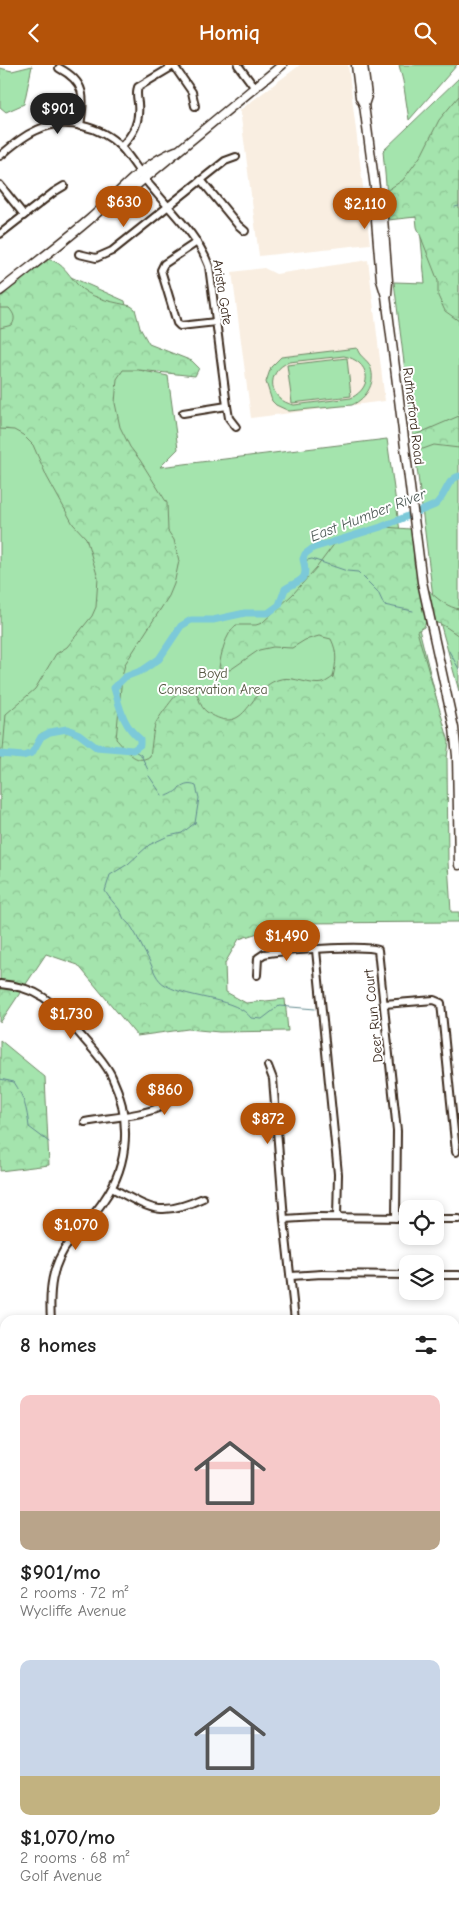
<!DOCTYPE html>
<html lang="en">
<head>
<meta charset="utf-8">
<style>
	body { margin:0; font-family:"Comic Neue",sans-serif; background:#f2f2f2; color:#222; height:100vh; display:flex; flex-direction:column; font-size:19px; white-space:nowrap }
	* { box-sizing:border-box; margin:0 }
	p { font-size:16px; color:#767676 }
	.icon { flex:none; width:28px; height:28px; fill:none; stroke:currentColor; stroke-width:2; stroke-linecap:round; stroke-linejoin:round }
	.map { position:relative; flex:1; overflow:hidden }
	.sheet { position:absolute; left:0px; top:1250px; width:460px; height:600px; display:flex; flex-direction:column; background:#fff; border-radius:15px 15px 0 0; box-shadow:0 2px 8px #0003 }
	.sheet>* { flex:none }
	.fabs { position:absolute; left:399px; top:1135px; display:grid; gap:10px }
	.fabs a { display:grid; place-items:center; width:45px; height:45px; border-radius:10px; background:#fff; box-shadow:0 2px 8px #0003; font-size:25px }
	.price { position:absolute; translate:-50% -42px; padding:0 11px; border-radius:18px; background:#b45309; color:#fff; font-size:16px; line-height:32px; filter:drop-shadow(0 1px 2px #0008) }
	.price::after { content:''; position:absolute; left:50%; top:30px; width:15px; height:11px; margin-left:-8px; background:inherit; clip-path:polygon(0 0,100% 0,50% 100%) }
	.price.selected { background:#222; color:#fff }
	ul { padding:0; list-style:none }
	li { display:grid; align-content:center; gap:10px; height:265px; padding:0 20px }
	li span { display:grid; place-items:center; height:155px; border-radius:10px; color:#555 }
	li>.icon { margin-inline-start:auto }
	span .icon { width:90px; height:90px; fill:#fffc; stroke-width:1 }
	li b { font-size:21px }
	h2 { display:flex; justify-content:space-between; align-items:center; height:60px; padding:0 20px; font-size:21px }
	header { display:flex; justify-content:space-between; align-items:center; height:65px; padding:0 20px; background:#b45309; color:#fff; font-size:22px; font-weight:700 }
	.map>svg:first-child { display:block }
</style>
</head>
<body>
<header><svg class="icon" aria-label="back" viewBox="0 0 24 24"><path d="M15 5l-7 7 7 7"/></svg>Homiq<svg class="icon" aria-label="search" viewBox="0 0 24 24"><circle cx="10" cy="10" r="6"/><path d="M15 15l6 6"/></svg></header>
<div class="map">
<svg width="459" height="1850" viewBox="0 0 459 1850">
	<defs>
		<pattern id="forest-crowns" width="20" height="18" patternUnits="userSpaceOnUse" patternTransform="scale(1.25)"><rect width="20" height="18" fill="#a4e4ad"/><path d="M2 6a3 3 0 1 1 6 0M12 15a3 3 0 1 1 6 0" fill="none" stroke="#8ec494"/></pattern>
	</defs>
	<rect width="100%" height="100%" fill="#fff"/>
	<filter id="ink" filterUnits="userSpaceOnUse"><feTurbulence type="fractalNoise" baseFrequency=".02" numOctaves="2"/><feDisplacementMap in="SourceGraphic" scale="10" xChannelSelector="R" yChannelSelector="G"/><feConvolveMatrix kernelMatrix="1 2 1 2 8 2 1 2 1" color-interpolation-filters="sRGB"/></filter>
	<g filter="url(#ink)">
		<g fill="#f9eee1">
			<path d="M300,0h48l22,179 -111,12 -19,-146z"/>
			<path d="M368,195l17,141 -134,17 -19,-146 32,-4 12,6z"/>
		</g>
		<g fill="#a4e4ad" stroke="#708766" fill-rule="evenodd">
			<path d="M399,0h58l-48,55 -6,-39z"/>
			<path d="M32,1l-8,38 -18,8 -6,-5v-39l12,3z"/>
			<path d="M459,13v613l-26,-94 -39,-315 31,1 -6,-66 -30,1 -6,-67z"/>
			<path d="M46,201l79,35 14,69 29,6 10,73 -18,18 227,-28 20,142 40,160 -447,153v-593z"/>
			<path d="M357,283c2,8 8,10 12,16 9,17 -2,34 -17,41l-63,6 -13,-6 -4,-4 -6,-19 5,-15 10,-10zM344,291c25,5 31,30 7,42l-57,7c-26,-5 -29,-33 -5,-43z"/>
			<path d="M347,293l4,38 -59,7 -5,-38z"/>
			<rect x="455" y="1474" width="4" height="79"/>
		</g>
		<g fill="url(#forest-crowns)" stroke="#708766">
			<path d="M459,31v225l-14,-10 -7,-15v-15l-21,-54 -1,-10 -28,3 -4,-2 -2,-20 1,-5 20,-13 19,-26 17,-34z"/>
			<path d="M47,194c18,3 22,19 35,30 14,11 33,13 49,17l4,3 5,19 9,16 43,17 7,7 -4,8 -56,-6h-16l-6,9 -2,24 5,24 10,20 10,13 27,43 1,28 6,9 5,21 -5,23 -5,12 -44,68 -3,13 -6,62c9,9 20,28 34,17 2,-10 2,-21 5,-31 1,-5 24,-35 28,-37 3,-1 6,-1 8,-1 9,6 7,19 16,25 42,28 40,-26 74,-33 13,-3 29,7 42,4 3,-1 7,-4 10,-6 3,-14 5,-24 -2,-38l-12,-3 -14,4 -13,8 -19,-1 -14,3 -29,20 -11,-2c2,-14 6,-33 17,-43h20l6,-2 31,-29 24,-27 21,-28 46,-12 26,2 7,7c-1,8 -4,19 -3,27 3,19 26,43 45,46v27c-12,-8 -18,-15 -33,-14l-2,5 -7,4 32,111 -2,16 1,104 3,50h8v10l-159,1 -23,4 -38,12 -14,24 1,29 20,11 39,-4 3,32 -69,1 -31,-3 -51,7 -59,-71 -32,-11 -46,69v-263l3,-10 3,-36 29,-25 21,-35 11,-7 25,-31 4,-9 2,-29 -12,-40 -13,-14 -26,-47 -14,-32 -10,-10 -9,-5 -14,-1v-101l12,-3c4,-7 2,-11 -3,-17h-9v-12z"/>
			<path d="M459,351v32l-25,-3 -11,4 -4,-1 -4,-13z"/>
			<path d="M0,975l45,37 4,88 -49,6z"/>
		</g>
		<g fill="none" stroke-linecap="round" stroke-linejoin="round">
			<g stroke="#61898e" stroke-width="1">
				<path d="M455,142l4,-1"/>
				<path d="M303,496l9,-2 35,12 11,1 20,20 6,13 29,6"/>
				<path d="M449,586l10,18"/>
				<path d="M133,685l8,5 7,15"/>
				<path d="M149,711l13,19"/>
				<path d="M166,731c12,-2 16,-16 30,-10l3,12 -4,25 -13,10 -13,3"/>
				<path d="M166,772l-17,8 -21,19 -18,11 -5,16c4,7 9,12 14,18 2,3 3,7 5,10 2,3 6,5 8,9 6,9 10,20 16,30 6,11 7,22 19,28 23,13 70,12 84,32l11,1 17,-13 36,3"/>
				<path d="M0,1014l14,3c10,15 13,27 15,45l20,15"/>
			</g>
			<path stroke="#7bc9d9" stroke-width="7" d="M0,689l23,2 9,-3 9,-16 9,-5 17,-3 12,5 17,13 37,3 7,-5v-6c-17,-13 -20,-31 -26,-51l11,-11 18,-7 16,-11 22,-33 10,-6h22l32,-7h23l11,-8 6,-16c16,-10 24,-8 18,-30l2,-5 8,-6 68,-21 54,-22c12,-10 11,-25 24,-29"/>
			<g stroke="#3b2a1e" stroke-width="10">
				<g id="minor">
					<path d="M238,0l17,23"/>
					<path d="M174,1l18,26 3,14"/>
					<path d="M59,3c28,15 25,29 21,58"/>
					<path d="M121,82c13,-14 19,-25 17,-44 -1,-6 -2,-11 0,-16l37,-22"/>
					<path d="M0,91c12,-10 23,-20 37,-26 27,-13 64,-4 84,17 12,13 20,29 32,42 20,24 45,47 56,77l18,140 2,12 7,9"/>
					<path d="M201,115l37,45 7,6"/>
					<path d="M0,120l24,30"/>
					<path d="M0,169l54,-42 10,-6"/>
					<path d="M197,177l-33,22 -3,6 16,53 3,3 36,-4"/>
					<path d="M79,189l17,4 16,-7 113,-90 11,-4"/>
					<path d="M183,348l44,-7"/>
					<path d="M316,885l22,224 -1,43"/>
					<path d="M257,910l1,-17 6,-4c16,-3 103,-10 114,-4l19,181 -1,87"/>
					<path d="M0,919c45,4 55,22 83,54 10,12 23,25 29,39 19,40 18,86 -8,123 -9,15 -23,27 -34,41 -19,24 -21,50 -19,79"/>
					<path d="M384,939l50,-4 7,3 15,149"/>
					<path d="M268,1001l5,13 11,140 11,101"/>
					<path d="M85,1057c21,-4 55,-6 73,-14 12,-6 21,-16 30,-26"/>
					<path d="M112,1123c39,21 48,30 91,10"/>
					<path d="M284,1154l32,-2 92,1"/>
					<path d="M435,1154h24"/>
					<path d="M435,1210h24"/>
					<path d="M291,1211l31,-2 86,1"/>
					<path d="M455,1267h4"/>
					<path d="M0,1299l5,-1"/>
					<path d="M455,1326h4"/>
					<path d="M455,1384h4"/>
					<path d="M455,1443h4"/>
					<path d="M0,1537l5,3"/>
					<path d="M455,1560h4"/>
					<path d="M455,1619h4"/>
					<path d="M0,1674h5"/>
					<path d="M455,1677h4"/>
					<path d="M455,1735h4"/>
					<path d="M0,1736h5"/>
					<path d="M455,1795h4"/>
					<path d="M344,1845l1,5"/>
					<path d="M40,1847l17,-2"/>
				</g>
			</g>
			<g stroke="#3b2a1e" stroke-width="11">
				<g id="major">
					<path d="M356,0l4,32 4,8 14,105 -2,10 5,60 5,16 36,286 32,146 3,28 2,109"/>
					<path d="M363,0l4,31 -3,9"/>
					<path d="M104,142l17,-9 161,-133"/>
					<path d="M378,145l5,8 5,63 -1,13"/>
					<path d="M0,226c30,-24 61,-47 90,-72 27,-23 51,-55 86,-68"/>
				</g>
			</g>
			<use href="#minor" stroke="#fff" stroke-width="6"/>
			<use href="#major" stroke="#fff" stroke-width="8"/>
		</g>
	</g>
	<g text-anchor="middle" stroke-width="4" stroke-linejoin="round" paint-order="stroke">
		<g font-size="14" fill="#3b2a1e" stroke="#fff">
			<text transform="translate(223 227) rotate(81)" y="5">Arista Gate</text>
			<text transform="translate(414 351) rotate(83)" y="5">Rutherford Road</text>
			<text transform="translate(373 951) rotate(-96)" y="5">Deer Run Court</text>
		</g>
		<g font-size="14" fill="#555842" stroke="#fff">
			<text x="213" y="613">Boyd<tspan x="213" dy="16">Conservation Area</tspan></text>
		</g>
		<g font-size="15" font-style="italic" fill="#4e5a56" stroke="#fff">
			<text transform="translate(368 450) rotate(-21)" y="5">East Humber River</text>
		</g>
	</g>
</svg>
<div class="fabs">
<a><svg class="icon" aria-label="locate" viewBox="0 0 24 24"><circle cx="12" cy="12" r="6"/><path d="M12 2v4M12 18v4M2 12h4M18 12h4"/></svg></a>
<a><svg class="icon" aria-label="layers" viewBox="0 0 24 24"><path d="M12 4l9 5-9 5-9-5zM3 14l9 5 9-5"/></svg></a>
</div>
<b class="price selected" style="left:58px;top:70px">$901</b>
<b class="price" style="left:124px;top:163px">$630</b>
<b class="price" style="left:365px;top:165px">$2,110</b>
<b class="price" style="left:287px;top:897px">$1,490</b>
<b class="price" style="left:71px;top:975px">$1,730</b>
<b class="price" style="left:165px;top:1051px">$860</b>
<b class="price" style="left:268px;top:1080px">$872</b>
<b class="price" style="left:76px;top:1186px">$1,070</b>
<section class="sheet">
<h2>8 homes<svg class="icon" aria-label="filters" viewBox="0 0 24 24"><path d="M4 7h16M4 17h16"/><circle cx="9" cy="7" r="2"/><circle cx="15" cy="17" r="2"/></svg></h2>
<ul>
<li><span style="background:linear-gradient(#f6c9c9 75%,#b9a48a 0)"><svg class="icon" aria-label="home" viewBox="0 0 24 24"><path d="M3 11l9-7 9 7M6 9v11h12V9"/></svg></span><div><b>$901/mo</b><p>2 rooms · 72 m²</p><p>Wycliffe Avenue</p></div></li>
<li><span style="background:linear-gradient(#c9d6e8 75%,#c2b280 0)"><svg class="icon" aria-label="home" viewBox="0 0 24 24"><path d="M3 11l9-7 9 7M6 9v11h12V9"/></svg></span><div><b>$1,070/mo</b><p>2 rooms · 68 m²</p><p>Golf Avenue</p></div></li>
</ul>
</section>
</div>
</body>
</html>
